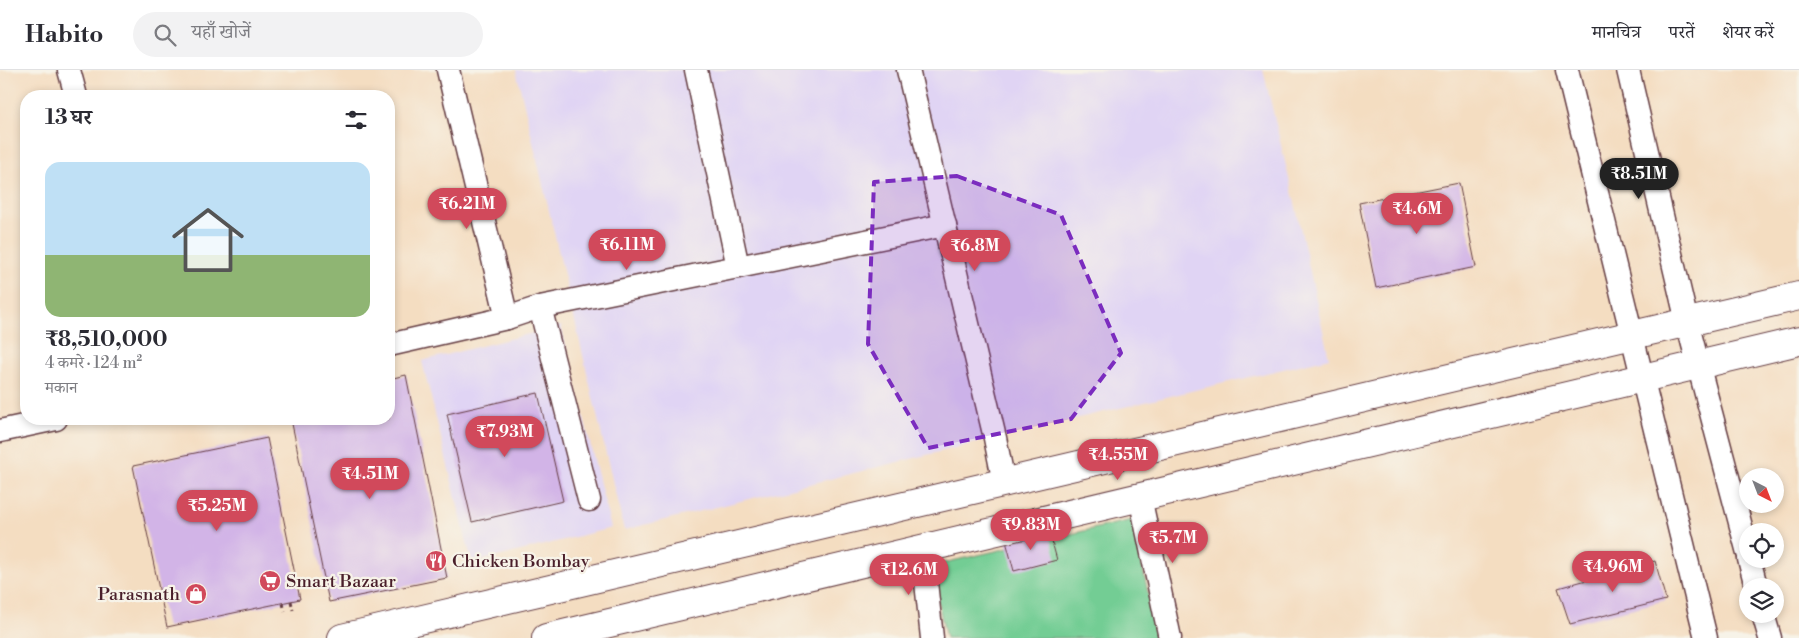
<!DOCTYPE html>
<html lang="hi">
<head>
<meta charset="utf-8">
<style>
	body { margin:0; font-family:"Libre Bodoni","Noto Serif Devanagari",serif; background:#f2f2f3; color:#2b2b33; height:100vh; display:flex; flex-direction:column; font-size:19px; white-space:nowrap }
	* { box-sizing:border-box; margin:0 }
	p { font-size:16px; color:#7c7c81 }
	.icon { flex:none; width:28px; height:28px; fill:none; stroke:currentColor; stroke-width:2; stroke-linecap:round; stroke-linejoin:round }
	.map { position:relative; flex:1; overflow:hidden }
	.details { position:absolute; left:20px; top:20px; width:375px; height:335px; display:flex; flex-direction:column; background:#fff; border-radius:20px; box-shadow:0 2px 8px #0003 }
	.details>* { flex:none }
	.needle { width:32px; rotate:138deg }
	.tools { position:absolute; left:1739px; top:398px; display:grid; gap:10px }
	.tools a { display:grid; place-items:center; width:45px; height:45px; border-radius:50%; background:#fff; box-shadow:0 2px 8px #0003; font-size:25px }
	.price { position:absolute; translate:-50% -42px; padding:0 11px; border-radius:18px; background:#d1495b; color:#fff; font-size:16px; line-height:32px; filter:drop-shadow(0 1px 2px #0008) }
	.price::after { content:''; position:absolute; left:50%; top:30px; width:15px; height:11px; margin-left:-8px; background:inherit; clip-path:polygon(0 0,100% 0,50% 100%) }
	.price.on { background:#222; color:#fff }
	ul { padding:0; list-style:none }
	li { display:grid; align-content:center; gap:10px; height:265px; padding:0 25px }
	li+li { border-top:1px solid #e1e1e2 }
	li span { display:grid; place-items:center; height:155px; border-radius:15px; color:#555 }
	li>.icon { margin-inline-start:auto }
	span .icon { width:90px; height:90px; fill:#fffc; stroke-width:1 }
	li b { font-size:21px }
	h2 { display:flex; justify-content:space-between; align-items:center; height:60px; padding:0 25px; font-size:21px }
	header { display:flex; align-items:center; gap:30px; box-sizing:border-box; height:70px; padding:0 25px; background:#fff; border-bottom:1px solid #e1e1e2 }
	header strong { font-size:24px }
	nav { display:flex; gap:28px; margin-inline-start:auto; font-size:18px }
	.search { width:350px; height:45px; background:#f2f2f3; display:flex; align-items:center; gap:12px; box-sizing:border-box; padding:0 18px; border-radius:28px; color:#7c7c81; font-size:19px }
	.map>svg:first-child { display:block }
</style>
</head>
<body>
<header>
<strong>Habito</strong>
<div class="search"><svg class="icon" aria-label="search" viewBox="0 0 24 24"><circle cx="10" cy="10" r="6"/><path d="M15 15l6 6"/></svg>यहाँ खोजें</div>
<nav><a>मानचित्र</a><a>परतें</a><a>शेयर करें</a></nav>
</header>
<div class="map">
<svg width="1799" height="568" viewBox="0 0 1799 568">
	<rect width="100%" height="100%" fill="#f7f3e8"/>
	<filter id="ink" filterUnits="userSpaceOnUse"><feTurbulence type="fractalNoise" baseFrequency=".02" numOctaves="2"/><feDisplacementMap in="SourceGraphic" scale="10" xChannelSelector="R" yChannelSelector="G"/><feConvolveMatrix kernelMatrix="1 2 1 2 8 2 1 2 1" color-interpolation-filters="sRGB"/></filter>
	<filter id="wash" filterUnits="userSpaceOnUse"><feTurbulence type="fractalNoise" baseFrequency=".0096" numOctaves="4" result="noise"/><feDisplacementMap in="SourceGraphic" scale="20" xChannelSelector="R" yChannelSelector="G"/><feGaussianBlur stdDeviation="1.12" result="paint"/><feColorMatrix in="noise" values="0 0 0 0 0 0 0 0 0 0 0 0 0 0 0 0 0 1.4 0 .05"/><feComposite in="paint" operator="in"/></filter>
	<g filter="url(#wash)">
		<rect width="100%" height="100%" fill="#f4ddc1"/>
		<g fill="#e0d4f4">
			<path d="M516,0h747l33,138 33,150 -334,80 -371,92z"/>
			<path d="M561,256l50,202 -139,35 -50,-202z"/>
		</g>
		<path fill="#73cd94" stroke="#5e7660" d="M1132,450l26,118h-212l-16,-72z"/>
		<g id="blocks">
			<g fill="#d2b4e7">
				<path d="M1459,113l17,84 -100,21 -17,-85z"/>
				<path d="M406,305l41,203 -118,24 -38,-183h98v-40z"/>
				<path d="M538,323l25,108 -91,21 -25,-108z"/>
				<path d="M267,368l33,161 -133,28 -34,-161z"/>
				<path d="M1049,461l8,29 -43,11 -8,-30z"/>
				<path d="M1655,491l11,39 -96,24 -12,-36z"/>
			</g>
		</g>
	</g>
	<g filter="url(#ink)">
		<use href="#blocks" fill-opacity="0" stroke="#643c42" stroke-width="1"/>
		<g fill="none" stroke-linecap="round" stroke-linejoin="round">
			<g stroke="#643c42" stroke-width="25">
				<g id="minor">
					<path d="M69,0l7,26"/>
					<path d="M448,0l59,248 33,-11"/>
					<path d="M696,0l42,197"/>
					<path d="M908,0l87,368 9,45"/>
					<path d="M1567,0l139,568"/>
					<path d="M1628,0l59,252 61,231"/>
					<path d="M389,275l118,-27"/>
					<path d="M0,361l56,-12"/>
					<path d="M1140,427l30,141"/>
					<path d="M589,430l-49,-193 405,-82"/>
					<path d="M921,479l4,24 7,65"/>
					<path d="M1749,489l7,27"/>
					<path d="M1763,544l7,24"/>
				</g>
			</g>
			<g stroke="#643c42" stroke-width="30">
				<g id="tertiary">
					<path d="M342,568l1457,-342"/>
					<path d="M546,568l1253,-297"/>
				</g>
			</g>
			<g stroke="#643c42" stroke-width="3" stroke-dasharray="4 4" stroke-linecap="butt">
				<path d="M291,531l2,9"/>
				<path d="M283,533l2,9"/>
			</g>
			<use href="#minor" stroke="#fff" stroke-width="22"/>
			<use href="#tertiary" stroke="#fff" stroke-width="28"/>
		</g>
	</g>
	<path fill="#7b2cbf" fill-opacity="0.2" stroke="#7b2cbf" stroke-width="4" stroke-dasharray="10 6" stroke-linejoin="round" d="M957,106l104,39 60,138 -50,66 -143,29 -60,-104 6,-162z"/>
	<defs>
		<g id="restaurant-disc" transform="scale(1.125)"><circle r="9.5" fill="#d1495b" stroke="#f7f3e8"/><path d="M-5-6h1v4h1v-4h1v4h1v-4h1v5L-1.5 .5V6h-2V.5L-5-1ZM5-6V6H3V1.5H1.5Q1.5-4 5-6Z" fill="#fff"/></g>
		<g id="supermarket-disc" transform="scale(1.125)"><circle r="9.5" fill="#d1495b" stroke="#f7f3e8"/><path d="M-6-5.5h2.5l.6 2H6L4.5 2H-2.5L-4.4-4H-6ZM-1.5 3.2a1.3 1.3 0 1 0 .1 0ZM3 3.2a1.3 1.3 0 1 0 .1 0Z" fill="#fff"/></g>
		<g id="shop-disc" transform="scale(1.125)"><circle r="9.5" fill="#d1495b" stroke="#f7f3e8"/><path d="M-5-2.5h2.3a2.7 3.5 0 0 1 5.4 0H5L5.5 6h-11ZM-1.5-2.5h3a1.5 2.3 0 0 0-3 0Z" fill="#fff"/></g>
	</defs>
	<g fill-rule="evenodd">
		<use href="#restaurant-disc" x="436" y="491"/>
		<use href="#supermarket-disc" x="270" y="511"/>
		<use href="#shop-disc" x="196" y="524"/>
	</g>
	<g text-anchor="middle" stroke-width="4.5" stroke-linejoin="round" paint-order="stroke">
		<g font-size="18" fill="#4a1f2b" stroke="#f7f3e8" text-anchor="start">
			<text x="452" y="497">Chicken Bombay</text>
			<text x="286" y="517">Smart Bazaar</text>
			<text x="180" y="530" text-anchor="end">Parasnath</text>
		</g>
	</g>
</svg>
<div class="tools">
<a><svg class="needle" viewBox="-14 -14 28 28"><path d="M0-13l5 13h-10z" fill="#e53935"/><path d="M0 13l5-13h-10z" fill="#7c7c81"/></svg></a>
<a><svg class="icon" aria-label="locate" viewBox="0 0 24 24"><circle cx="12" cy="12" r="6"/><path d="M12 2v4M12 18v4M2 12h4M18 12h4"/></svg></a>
<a><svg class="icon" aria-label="layers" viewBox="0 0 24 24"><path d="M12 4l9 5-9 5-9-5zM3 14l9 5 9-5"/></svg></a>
</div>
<b class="price on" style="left:1639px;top:130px">₹8.51M</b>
<b class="price" style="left:467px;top:160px">₹6.21M</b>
<b class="price" style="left:1417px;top:165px">₹4.6M</b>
<b class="price" style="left:627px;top:201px">₹6.11M</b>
<b class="price" style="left:975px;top:202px">₹6.8M</b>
<b class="price" style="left:505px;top:388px">₹7.93M</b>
<b class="price" style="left:1118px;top:411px">₹4.55M</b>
<b class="price" style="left:370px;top:430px">₹4.51M</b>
<b class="price" style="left:217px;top:462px">₹5.25M</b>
<b class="price" style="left:1031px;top:481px">₹9.83M</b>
<b class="price" style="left:1173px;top:494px">₹5.7M</b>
<b class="price" style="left:1613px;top:523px">₹4.96M</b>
<b class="price" style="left:909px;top:526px">₹12.6M</b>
<section class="details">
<h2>13 घर<svg class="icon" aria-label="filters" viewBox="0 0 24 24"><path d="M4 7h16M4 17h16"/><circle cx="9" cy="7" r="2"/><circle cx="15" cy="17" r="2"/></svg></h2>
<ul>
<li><span style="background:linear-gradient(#bfe0f5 60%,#8fb573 0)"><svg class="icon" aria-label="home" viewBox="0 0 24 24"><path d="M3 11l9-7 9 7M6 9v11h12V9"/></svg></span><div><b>₹8,510,000</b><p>4 कमरे · 124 m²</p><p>मकान</p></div></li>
</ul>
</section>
</div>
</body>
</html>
